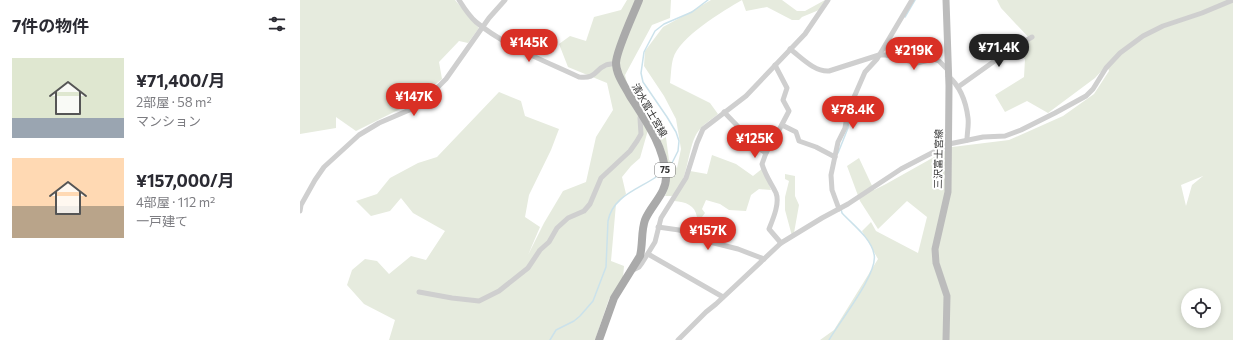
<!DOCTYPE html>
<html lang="ja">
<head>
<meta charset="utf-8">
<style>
	body { margin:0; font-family:Commissioner,"Noto Sans JP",sans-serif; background:#f2f2f3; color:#2b2b33; height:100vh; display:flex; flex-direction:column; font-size:15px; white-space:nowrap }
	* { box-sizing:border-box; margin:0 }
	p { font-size:13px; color:#7c7c81 }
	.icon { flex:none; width:22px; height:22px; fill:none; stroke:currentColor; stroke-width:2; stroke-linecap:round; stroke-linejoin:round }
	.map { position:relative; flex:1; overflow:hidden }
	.details { display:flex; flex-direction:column; background:#fff; width:300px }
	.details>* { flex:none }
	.buttons { position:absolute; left:881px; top:288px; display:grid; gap:8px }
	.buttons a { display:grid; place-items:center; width:40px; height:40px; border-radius:50%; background:#fff; box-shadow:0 2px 6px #0003; font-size:20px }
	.price { position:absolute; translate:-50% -34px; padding:0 9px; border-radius:14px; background:#d93025; color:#fff; font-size:13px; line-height:26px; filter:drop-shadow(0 1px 2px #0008) }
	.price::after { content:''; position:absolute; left:50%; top:24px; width:12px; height:9px; margin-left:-6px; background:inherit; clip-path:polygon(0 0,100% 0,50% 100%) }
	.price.current { background:#222; color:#fff }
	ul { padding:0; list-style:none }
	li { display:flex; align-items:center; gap:12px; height:100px; padding:0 12px }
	li span { display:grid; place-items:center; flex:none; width:112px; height:80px; border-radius:0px; color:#555 }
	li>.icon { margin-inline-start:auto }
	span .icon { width:48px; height:48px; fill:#fffc; stroke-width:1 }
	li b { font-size:17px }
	h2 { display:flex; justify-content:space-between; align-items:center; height:48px; padding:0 12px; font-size:17px }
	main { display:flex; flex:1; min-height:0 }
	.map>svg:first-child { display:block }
</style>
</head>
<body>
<main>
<section class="details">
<h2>7件の物件<svg class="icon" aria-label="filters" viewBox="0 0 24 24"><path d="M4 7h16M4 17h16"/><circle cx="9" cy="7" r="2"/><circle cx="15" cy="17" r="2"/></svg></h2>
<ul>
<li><span style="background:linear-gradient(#dfe7d0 75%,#9aa5b1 0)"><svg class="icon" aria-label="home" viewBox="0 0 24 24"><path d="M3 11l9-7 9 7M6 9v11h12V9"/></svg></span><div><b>¥71,400/月</b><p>2部屋 · 58 m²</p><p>マンション</p></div></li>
<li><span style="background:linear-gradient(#ffd9b3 60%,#b9a48a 0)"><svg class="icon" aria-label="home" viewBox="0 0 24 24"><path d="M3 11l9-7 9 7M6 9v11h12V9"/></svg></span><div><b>¥157,000/月</b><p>4部屋 · 112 m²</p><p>一戸建て</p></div></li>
</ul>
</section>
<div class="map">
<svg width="933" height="340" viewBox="0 0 933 340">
	<rect width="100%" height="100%" fill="#fff"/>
	<g fill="#e6ebde" fill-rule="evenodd">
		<path d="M0,0h155l24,28 -11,15 -9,-2 -20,21 3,17 -30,24 -56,28 -20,-14v11l-36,6z"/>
		<path d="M327,0h44l-1,18 -18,7 -27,50 8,33 15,22 -8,28 -9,8 -9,11 4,17 -10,10 -5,57 13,5 -1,12 -14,21 -14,41h-206l6,-20 -31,-16 -17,-19 5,-15 13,-11 12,2 12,13 22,-18 15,4 19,-29 -32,-18 -12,-15 -11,13 -19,5 -15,-15 21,-7 13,-16 28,-15 19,-6 62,-65 22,9 4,15 34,13 -8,21 -22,45 -4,22 15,10 -12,28 16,-32 19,-32 23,-9 10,-45 17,-27 -6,-27 -39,-16 -9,-23 11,-8 16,5 8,-24 27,-7z"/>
		<path d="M411,0h71l15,11h8l20,-11 -6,10 -17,7 -3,3h-7l-25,-13 -21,4 -4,-11c-19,11 -63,37 -69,59 -2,7 -2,17 -3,24l40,20 8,11c-7,6 -16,11 -21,19 -10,16 -9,52 -25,63h-7c9,-18 1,-46 -8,-63 -4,-9 -9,-16 -12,-26l3,2 13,14 4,7 4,30 8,8 4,-19 -5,-30 -12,-23 -20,-30 1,-15 18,-24 22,-12z"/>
		<path d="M697,0h236v340h-413l14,-10 44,-71 -16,-28 9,-9 5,9 42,22 9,-36 -20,-16 -29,28 -18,-28 -13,-35 12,-8 15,32 12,-6 66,-37 57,-7 54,-24 31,-22 15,-23 -2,-6 -12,13 -47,35 -21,-12 -22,11 -10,-17 29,-18 1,-18 -12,-9 18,-10 -30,-32zM903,176l-11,9 -6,21 -5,-21zM888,295h26v26h-26z"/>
		<path d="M412,155l24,9 17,12 10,-8 8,22 -12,-1 -8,6 -5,16 -17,-1 -9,-6 -14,-4 -4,9 3,4 -3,4h-5c-2,-12 -11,-15 -23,-16l16,-30 17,3z"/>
		<path d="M485,174l10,2v20l4,9 -5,28 -2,3 -7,-26v-13l4,-16 -4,-2z"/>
	</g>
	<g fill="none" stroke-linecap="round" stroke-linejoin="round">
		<g stroke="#cbe2eb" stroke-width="1.5">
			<path d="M605,17l10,-17"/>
			<path d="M538,153l10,-25 1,-11"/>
			<path d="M371,165l7,-14 1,-10 -3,-9 -9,-15 -24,-35 -2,-9 3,-21 11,-21 9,-7 28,-12 16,-12"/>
			<path d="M250,340l6,-10 18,-9 6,-5 13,-15 13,-34 2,-46c5,-26 32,-32 51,-46"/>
			<path d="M529,340c10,-18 50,-67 45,-86 -3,-16 -21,-29 -32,-41l-1,-4"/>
		</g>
		<g stroke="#cfcfcf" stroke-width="5">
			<path d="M159,0c5,8 10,16 17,22 29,24 69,39 103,55 18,2 15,-7 27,-12 2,-1 7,-1 10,-2"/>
			<path d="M702,38l8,12"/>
			<path d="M490,49c11,8 24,23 39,22l50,-16h7l31,8 16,-4 6,2 9,9"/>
			<path d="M475,65l12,23 -4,12 6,11 -11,21 -12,21 -4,11c3,11 9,19 14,29 4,10 -3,26 -7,36l12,14"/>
			<path d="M648,76c12,10 18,26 20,42 1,7 -1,15 -1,22"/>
			<path d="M658,87l52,-37 22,-13"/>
			<path d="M424,112l25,26 2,5 15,10"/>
			<path d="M482,125l14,7 3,9 17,6 19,10"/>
			<path d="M539,209l-7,-19 -1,-15 7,-33 7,-14 3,-17 17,-39 12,-13 35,-59"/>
			<path d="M0,211l1,-6 14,-25 9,-13 35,-32 20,-12 35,-15 11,-8 21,-21 43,-61 16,-18"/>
			<path d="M358,227l21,3 26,7 5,5 28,7 26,10"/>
			<path d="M348,254l75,43"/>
			<path d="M333,270l6,-3 3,-4 13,-21 6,-24 25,-40 11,-35 6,-14 43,-33 59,-62 23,-34"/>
			<path d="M119,292l33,6 27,3 20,-10 29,-23 12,-18 9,-8 8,-14 11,-10 16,-7 6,-7 11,-26 29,-27 7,-10 4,-7 -1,-16 1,-4"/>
			<path d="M378,340l28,-28 10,-8 65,-61 41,-25 26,-14 53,-35 48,-25 34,-7 22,-1 16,-6 34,-17 31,-17 7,-7 13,-21 14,-15 23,-17 20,-10 39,-13 31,-13"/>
		</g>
		<path stroke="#bcbcbc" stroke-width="7" d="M646,340l1,-44 -11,-33 -1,-14 13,-57 1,-106 -3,-86"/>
		<path stroke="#aaa" stroke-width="8" d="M299,340l15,-42 26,-42c3,-12 1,-25 5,-36 6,-15 22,-27 21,-44 -2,-30 -20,-55 -36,-80 -5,-10 -14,-21 -14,-33 0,-12 18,-50 23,-63"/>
	</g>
	<g text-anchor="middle" stroke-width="4" stroke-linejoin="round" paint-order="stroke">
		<rect fill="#fff" stroke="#707070" stroke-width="1" x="355" y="163" width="20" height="14" rx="3"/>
		<g font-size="9" font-weight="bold" fill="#323232">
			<text x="365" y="173">75</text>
		</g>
		<g font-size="10" fill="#323232" stroke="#fff">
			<text transform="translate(350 110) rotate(60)" y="4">清水富士宮線</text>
			<text transform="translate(638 159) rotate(-89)" y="4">三沢富士宮線</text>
		</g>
	</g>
</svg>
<div class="buttons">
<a><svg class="icon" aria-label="locate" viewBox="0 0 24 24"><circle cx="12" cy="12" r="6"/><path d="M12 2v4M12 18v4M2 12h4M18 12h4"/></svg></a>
</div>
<b class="price" style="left:229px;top:63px">¥145K</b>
<b class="price current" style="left:699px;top:68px">¥71.4K</b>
<b class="price" style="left:614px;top:71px">¥219K</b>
<b class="price" style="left:114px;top:117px">¥147K</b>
<b class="price" style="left:553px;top:130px">¥78.4K</b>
<b class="price" style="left:455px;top:159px">¥125K</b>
<b class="price" style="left:408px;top:251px">¥157K</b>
</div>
</main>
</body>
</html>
